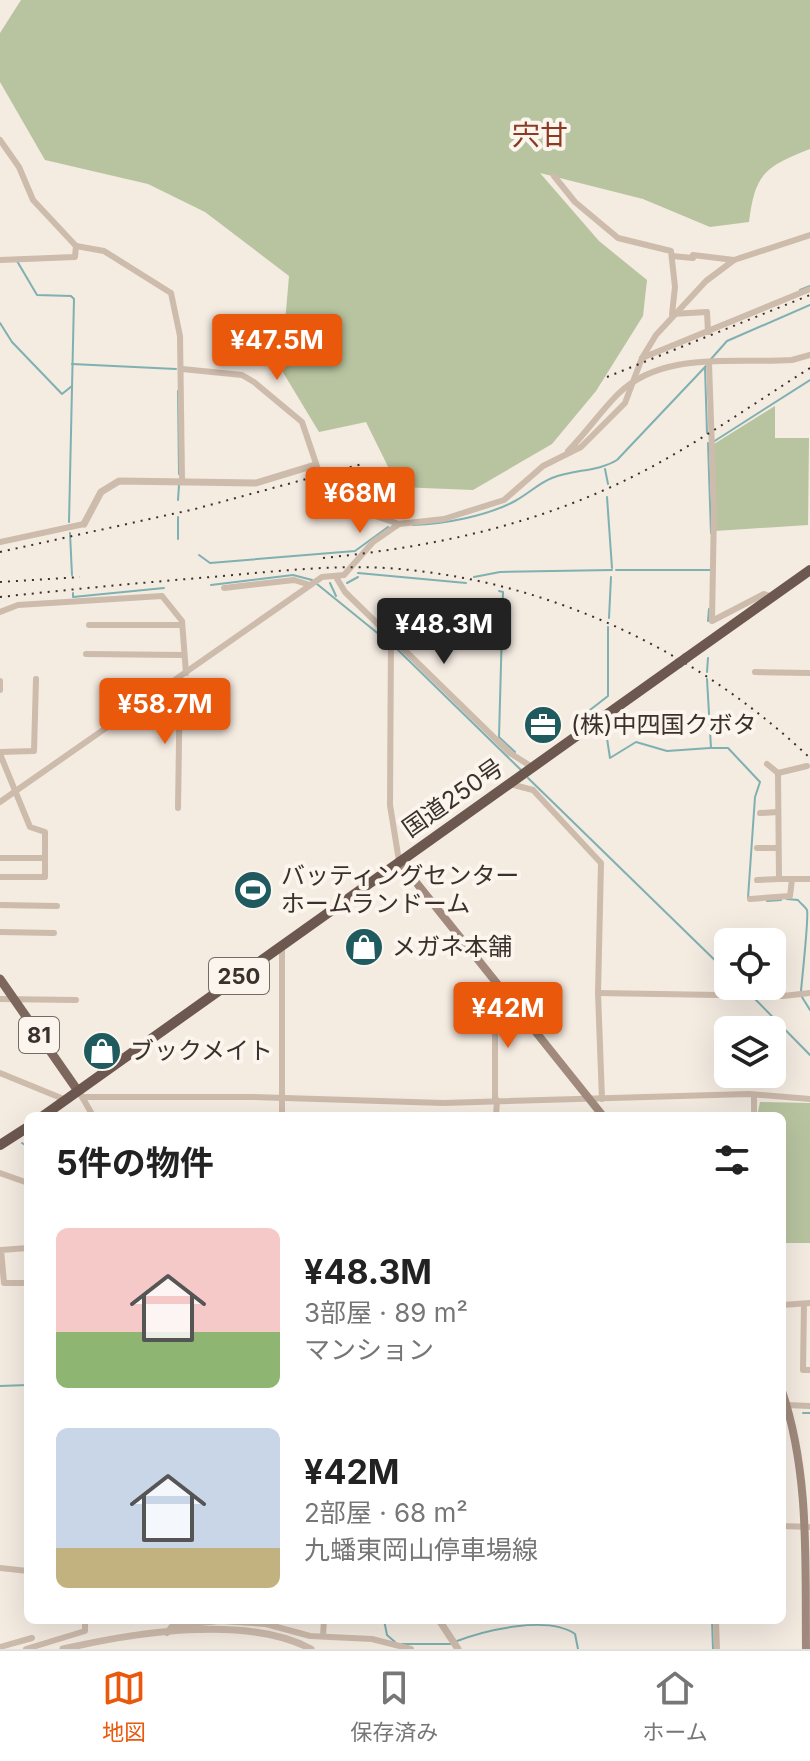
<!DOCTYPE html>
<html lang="ja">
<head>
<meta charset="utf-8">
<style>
	body { margin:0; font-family:Inter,"Noto Sans JP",sans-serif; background:#f2f2f2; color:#222; height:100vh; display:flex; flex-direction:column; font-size:30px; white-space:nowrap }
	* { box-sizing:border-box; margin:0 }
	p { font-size:26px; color:#767676 }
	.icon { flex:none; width:44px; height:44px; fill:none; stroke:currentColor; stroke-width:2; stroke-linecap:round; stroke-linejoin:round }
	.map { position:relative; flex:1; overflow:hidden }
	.sheet { position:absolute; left:24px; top:1112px; width:762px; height:512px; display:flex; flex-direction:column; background:#fff; border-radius:12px; box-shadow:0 8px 32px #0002 }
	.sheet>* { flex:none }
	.fabs { position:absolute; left:714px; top:928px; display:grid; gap:16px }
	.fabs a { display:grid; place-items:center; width:72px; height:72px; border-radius:12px; background:#fff; box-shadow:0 8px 32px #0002; font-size:40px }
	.price { position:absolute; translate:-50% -68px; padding:0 18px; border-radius:8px; background:#ea580c; color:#fff; font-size:26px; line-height:52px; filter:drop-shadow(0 2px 4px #0008) }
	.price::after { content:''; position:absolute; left:50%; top:48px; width:24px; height:18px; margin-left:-12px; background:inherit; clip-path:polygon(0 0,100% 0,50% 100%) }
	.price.selected { background:#222; color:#fff }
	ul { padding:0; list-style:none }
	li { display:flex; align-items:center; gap:24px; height:200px; padding:0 32px }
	li span { display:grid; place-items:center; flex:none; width:224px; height:160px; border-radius:12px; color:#555 }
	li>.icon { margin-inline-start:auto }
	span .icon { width:96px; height:96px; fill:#fffc; stroke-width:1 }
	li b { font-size:34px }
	h2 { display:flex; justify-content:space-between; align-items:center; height:96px; padding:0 32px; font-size:34px }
	.menu { display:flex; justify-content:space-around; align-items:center; height:112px; border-top:2px solid #e0e0e0; background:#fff; font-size:22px; color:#767676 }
	.menu a { display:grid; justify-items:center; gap:4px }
	.menu .selected { color:#ea580c }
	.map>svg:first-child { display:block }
</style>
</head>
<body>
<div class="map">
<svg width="810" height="1649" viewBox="0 0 810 1649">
	<rect width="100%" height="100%" fill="#f4ebe1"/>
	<g fill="#b8c4a0">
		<path d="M21,0h789v149c-45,18 -55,24 -61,73l-39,5 -67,-28 -103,-26 59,68 48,39 -4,36 -47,75 -44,53 -79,46 -75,-3 -32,-65 -47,10 -38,-63 8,-93 -84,-64 -57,-28 -103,-24 -45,-78v-49z"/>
		<path d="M775,406v32h34l-1,87 -93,6 -1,-87z"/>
		<path d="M760,1102l50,1v140h-28v-127h-25z"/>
	</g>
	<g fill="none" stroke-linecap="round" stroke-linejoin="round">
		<g stroke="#7fb0b2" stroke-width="2">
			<path d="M17,261l20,34 34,1 3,3 -5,223"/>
			<path d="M800,290l10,-4"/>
			<path d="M0,323l12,19 50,52 10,-8"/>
			<path d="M711,359l16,-18 83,-36"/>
			<path d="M72,364l104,5"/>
			<path d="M705,367l2,66"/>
			<path d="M178,391l1,83"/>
			<path d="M713,442l97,-62"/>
			<path d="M708,443l3,90"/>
			<path d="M605,469l3,15"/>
			<path d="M607,497l5,71"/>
			<path d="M178,500l1,-15"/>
			<path d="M413,525c32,-1 74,-9 102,-24 13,-7 24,-18 37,-23 22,-9 46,-6 65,-18l89,-94"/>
			<path d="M70,533l2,42"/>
			<path d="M178,539v-22"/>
			<path d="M199,555l11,8 145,-12 33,-24"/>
			<path d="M616,570h95"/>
			<path d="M358,573l108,10"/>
			<path d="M474,577l26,-5 112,-2"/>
			<path d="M330,583l6,13"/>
			<path d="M347,583l11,-6"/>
			<path d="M317,584l69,56"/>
			<path d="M211,585l82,-10 19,5"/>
			<path d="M499,591l4,1 -4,145 16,15"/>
			<path d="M73,593v4l91,-9"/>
			<path d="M609,618l2,-41"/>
			<path d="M708,621l1,-12"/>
			<path d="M396,648l125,122"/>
			<path d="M707,672l1,-14"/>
			<path d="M707,679l4,69h17l32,34 -5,15 -7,101"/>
			<path d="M593,714l-3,-4 18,-14v-69"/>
			<path d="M606,732l4,26 26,-16 31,9 43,-3"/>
			<path d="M528,778l200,195"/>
			<path d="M787,899l11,1c3,4 7,6 9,10 2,6 -5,69 -6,81"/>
			<path d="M767,901l14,-1"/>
			<path d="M741,986l8,8"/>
			<path d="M802,997l8,13"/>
			<path d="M754,998l56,57"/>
			<path d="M22,1143l6,4"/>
			<path d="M0,1386l28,-1"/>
			<path d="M803,1413h7"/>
			<path d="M384,1620l3,15 8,7"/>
			<path d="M712,1620l1,29"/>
			<path d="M457,1641c29,-11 91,-26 118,-7l3,15"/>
			<path d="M402,1644h49"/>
		</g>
		<g stroke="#cdbbac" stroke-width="6">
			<path d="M0,140l19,27 14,33 43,46 28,5 67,42 9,43 2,143"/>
			<path d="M554,176l21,26 43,36 53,13 4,36 -3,27 35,-2 1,20"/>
			<path d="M672,256l21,2v-3l41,5"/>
			<path d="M0,260l75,-3 1,-11"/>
			<path d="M642,358l168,-69"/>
			<path d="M709,363l5,146 -2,112 52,-27 9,3"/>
			<path d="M182,369l60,6 12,7 48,40 24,71 17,12 56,19"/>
			<path d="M568,451c18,-18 32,-39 50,-57 45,-44 116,-30 174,-34l18,-5"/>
			<path d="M0,542l84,-18"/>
			<path d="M336,577l9,15 165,161 22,14"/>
			<path d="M224,588l70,-8 16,5"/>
			<path d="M0,612l18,-7 144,-9 20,25 4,52"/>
			<path d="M89,625h92"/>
			<path d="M391,635l-1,170 9,56"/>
			<path d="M86,654l96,1"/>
			<path d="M755,672l55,1"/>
			<path d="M0,681v9"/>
			<path d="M0,752l34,-1 2,-72"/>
			<path d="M0,754l30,73 15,5v26"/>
			<path d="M767,764l11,9 1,106h31"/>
			<path d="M778,773l29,-7"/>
			<path d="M510,784l23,6 68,73 -3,130 4,106"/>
			<path d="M0,802l322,-225 22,-2 29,-33 26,-18 45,-5 60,-19 39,-34 38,-19 44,-44 17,-45 14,-23 50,-54 28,-21 76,-25"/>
			<path d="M178,808l2,-130"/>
			<path d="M760,813l18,-1"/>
			<path d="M757,848h21"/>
			<path d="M0,858h45v19h-45"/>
			<path d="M757,880l22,-1"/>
			<path d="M750,899l40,-3 2,-17"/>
			<path d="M0,905l57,1"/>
			<path d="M0,932l54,1"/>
			<path d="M598,993l185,3 27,-3"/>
			<path d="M0,999l76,1"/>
			<path d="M0,1073l66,27"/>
			<path d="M81,1095l12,21"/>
			<path d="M82,1097h171l190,6 306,-9 61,5"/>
			<path d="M495,1100v-98l7,-12"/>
			<path d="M282,1116v-171"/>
			<path d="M496,1116l1,-16"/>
			<path d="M754,1116v-19"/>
			<path d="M0,1173l28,10"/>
			<path d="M28,1248l-27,2 3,33h24"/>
			<path d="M804,1304l-1,66h7"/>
			<path d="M782,1305l28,-2"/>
			<path d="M787,1405l23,1"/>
			<path d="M782,1526l28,1"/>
			<path d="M0,1568l28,3"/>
			<path d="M716,1620l1,29"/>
			<path d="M167,1633l5,-7 48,-5 46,3 44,12 62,3 39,10"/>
			<path d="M323,1636l1,-16"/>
			<path d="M0,1647l32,-9"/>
			<path d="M26,1649l59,-18v-11"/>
		</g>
		<g stroke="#cdbbac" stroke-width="7">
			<path d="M84,524l17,-32 18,-11 137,2 59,-18"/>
			<path d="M439,1620l19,29"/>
			<path d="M63,1649c69,-16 183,-35 248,0"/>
		</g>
		<g stroke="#a18a7d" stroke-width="8">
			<path d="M399,861l204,255"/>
			<path d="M782,1391c28,83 23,172 24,258"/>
		</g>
		<path stroke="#7d675c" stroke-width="9" d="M0,979l78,112"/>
		<g stroke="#6c584f" stroke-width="10">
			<path d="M686,658l124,-88"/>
			<path d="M43,1116l636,-453"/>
			<path d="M0,1145l28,-18"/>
		</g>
		<g stroke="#3b302b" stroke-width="2" stroke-dasharray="2 6" stroke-linecap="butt">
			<path d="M607,377l203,-82"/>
			<path d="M0,552l195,-43 167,-45"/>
			<path d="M323,558c100,-10 196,-29 288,-71 71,-32 134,-78 199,-119"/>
			<path d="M0,582l80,-5"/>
			<path d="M0,597c74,-8 149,-15 223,-21 55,-5 109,-11 164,-8 159,11 308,81 423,190"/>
		</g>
		<path stroke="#6c584f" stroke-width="10" d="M679,663l7,-5"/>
	</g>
	<defs>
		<g id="office-disc" transform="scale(2)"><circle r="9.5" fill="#1f5a5e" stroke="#fbf5ee"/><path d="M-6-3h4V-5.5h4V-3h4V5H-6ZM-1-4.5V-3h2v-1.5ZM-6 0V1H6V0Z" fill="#fff"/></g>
		<g id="stadium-disc" transform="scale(2)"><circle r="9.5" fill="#1f5a5e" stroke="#fbf5ee"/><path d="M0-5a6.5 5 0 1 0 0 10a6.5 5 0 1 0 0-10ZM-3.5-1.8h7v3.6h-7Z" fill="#fff"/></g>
		<g id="shop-disc" transform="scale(2)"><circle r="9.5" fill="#1f5a5e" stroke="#fbf5ee"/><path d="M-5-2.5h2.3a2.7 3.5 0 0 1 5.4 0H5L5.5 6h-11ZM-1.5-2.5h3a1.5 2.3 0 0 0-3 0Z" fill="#fff"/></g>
	</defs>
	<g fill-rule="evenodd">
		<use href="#office-disc" x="543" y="725"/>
		<use href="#stadium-disc" x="253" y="890"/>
		<use href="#shop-disc" x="364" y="947"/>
		<use href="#shop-disc" x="102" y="1051"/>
	</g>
	<g text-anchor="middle" stroke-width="8" stroke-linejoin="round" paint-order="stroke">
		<g fill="#fbf5ee" stroke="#756b66" stroke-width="2">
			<rect x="209" y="958" width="60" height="36" rx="6"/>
			<rect x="19" y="1017" width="40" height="36" rx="6"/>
		</g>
		<g font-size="22" font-weight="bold" fill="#3b302b">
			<text x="239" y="984">250</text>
			<text x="39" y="1043">81</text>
		</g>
		<g font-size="24" fill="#3b302b" stroke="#fbf5ee" text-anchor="start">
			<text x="571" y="733">(株)中四国クボタ</text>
			<text x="281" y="884">バッティングセンター<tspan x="281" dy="28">ホームランドーム</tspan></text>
			<text x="392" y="955">メガネ本舗</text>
			<text x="130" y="1059">ブックメイト</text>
		</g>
		<g font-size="24" fill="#3b302b" stroke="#fbf5ee">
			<text transform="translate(453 798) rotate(-35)" y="8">国道250号</text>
		</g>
		<g font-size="28" fill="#8c3b22" stroke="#fbf5ee">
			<text x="540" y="145">宍甘</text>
		</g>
	</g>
</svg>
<div class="fabs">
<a><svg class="icon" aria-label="locate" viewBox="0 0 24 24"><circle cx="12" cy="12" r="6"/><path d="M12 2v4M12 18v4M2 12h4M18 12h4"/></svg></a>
<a><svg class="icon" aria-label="layers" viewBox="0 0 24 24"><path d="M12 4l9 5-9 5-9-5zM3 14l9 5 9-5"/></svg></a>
</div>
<b class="price" style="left:277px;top:382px">¥47.5M</b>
<b class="price" style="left:360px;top:535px">¥68M</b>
<b class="price selected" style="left:444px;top:666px">¥48.3M</b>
<b class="price" style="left:165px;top:746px">¥58.7M</b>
<b class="price" style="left:508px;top:1050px">¥42M</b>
<section class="sheet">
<h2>5件の物件<svg class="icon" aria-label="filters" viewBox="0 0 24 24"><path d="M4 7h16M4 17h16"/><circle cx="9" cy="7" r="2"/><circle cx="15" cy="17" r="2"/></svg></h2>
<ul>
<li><span style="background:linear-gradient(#f6c9c9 65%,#8fb573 0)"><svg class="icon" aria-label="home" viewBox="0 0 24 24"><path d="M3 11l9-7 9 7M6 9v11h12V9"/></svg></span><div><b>¥48.3M</b><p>3部屋 · 89 m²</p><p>マンション</p></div></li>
<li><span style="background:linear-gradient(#c9d6e8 75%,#c2b280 0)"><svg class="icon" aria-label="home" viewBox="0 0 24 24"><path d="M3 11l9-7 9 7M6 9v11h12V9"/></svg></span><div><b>¥42M</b><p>2部屋 · 68 m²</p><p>九蟠東岡山停車場線</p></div></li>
</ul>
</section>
</div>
<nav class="menu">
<a class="selected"><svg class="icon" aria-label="map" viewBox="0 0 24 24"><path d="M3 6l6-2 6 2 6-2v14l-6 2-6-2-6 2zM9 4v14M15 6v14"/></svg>地図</a>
<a><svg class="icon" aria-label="saved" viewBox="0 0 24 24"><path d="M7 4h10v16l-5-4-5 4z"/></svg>保存済み</a>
<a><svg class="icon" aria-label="home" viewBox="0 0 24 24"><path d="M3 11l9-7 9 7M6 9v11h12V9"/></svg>ホーム</a>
</nav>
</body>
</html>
